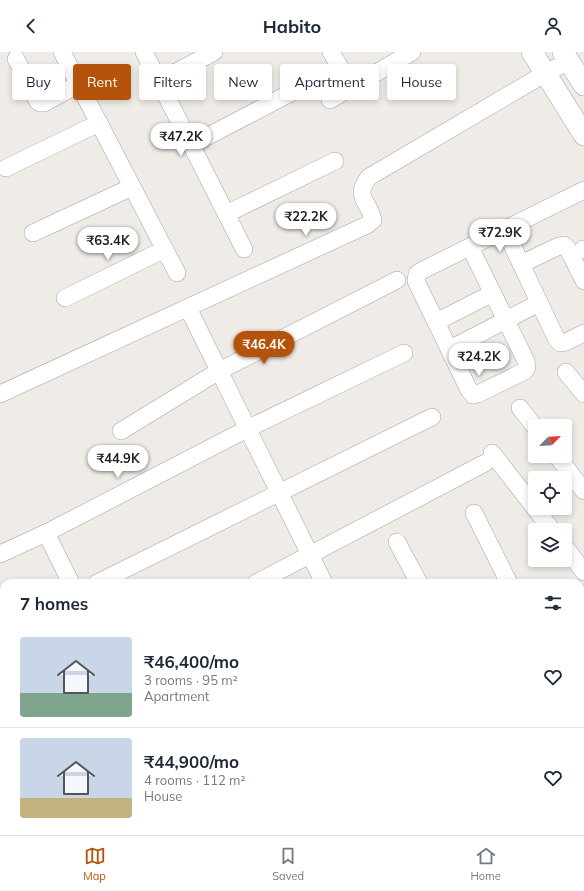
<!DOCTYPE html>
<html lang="en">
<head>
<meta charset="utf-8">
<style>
	body { margin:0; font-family:Mulish,sans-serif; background:#f2f2f3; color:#1f2937; height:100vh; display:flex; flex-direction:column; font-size:15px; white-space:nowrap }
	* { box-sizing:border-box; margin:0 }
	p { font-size:13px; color:#747a83 }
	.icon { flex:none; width:22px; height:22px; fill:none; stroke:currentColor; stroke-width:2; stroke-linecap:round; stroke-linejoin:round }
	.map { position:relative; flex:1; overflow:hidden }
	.side { position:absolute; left:0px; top:527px; width:584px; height:256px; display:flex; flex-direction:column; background:#fff; border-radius:12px 12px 0 0; box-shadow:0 2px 6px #0003 }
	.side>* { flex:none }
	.guide { position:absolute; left:12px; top:12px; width:560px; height:36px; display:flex; gap:8px }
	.needle { width:26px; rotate:66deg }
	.controls { position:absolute; left:528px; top:367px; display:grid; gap:8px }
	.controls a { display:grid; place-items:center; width:44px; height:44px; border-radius:4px; background:#fff; box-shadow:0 2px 6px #0003; font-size:20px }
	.price { position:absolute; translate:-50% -34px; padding:0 9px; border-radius:14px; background:#fff; color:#222; font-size:13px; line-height:26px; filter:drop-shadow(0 1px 2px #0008) }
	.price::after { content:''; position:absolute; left:50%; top:24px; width:12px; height:9px; margin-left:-6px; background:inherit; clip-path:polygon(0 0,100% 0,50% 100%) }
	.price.current { background:#b45309; color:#fff }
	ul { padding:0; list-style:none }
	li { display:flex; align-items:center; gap:12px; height:100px; padding:0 20px }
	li+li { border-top:1px solid #e0e1e3 }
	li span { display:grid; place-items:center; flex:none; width:112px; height:80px; border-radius:4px; color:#555 }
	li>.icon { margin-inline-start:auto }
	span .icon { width:48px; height:48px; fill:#fffc; stroke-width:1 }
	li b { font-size:17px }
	h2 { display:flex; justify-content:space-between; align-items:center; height:48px; padding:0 20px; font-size:17px }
	.pill { padding:0 14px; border-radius:4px; background:#fff; box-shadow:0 2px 6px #0003; font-size:14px; line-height:36px }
	.pill.current { background:#b45309; color:#fff }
	header { display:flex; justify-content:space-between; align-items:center; height:52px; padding:0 20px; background:#fff; font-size:18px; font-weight:700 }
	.tab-bar { display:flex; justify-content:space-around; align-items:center; height:56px; border-top:1px solid #e0e1e3; background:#fff; font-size:11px; color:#747a83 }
	.tab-bar a { display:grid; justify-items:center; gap:2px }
	.tab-bar .current { color:#b45309 }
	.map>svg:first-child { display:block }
</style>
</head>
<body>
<header><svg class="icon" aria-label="back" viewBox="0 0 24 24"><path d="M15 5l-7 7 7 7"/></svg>Habito<svg class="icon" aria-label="person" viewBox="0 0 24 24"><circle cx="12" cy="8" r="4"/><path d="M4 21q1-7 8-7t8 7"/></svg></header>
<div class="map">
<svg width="584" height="783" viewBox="0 0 584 783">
	<rect width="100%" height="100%" fill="#efece7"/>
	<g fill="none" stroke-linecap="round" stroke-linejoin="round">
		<g stroke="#a3a3a3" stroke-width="18">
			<g id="minor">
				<path d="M62,0l115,221"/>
				<path d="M144,0l100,197"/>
				<path d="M331,0l21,36"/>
				<path d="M16,7l22,43 2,1h4l35,-19"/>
				<path d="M159,29l55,-29"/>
				<path d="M330,48l82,-48"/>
				<path d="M191,93l109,-57"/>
				<path d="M6,116l93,-45"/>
				<path d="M226,162l109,-53"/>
				<path d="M505,178l52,110 3,3 6,-1 18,-9"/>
				<path d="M33,181l99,-46"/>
				<path d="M470,195l56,114 1,6 -2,4 -47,23 -5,1 -4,-5 -53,-109 1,-7 4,-3 163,-81"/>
				<path d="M583,197l1,1"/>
				<path d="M521,212l38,-18 5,-1 4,4 16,32"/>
				<path d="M65,246l100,-49"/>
				<path d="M188,256l136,275"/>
				<path d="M436,270l57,-29"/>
				<path d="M450,297l89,-46"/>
				<path d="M566,320l18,22"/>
				<path d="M0,342l367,-169 6,-5c-4,-20 -20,-22 -4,-43l177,-104 23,-12"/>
				<path d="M520,356l15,19"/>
				<path d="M121,379l98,-60 178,-91"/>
				<path d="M492,401l60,77"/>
				<path d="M557,404l27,35"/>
				<path d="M474,461l35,70"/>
				<path d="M46,481l25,50"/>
				<path d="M397,490l22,41"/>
				<path d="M565,495l19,25"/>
				<path d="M0,502l46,-21 201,-104 157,-76"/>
				<path d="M97,531l335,-166"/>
				<path d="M256,531l229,-120"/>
				<path d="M580,546l4,-4"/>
				<path d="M0,576l4,-2"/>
				<path d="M580,580l4,6"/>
				<path d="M580,646l4,-2"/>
				<path d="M580,733l4,7"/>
				<path d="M0,743l4,9"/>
				<path d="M17,779l2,4"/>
				<path d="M365,779l2,4"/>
				<path d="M450,779l2,4"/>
				<path d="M523,779l2,4"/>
				<path d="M117,783l8,-4"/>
				<path d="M294,783l2,-4"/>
			</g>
		</g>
		<g stroke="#a3a3a3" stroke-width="22">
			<g id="tertiary">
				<path d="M532,0l52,83"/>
				<path d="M563,0l21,33"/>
			</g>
		</g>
		<use href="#minor" stroke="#fff" stroke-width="17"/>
		<use href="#tertiary" stroke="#fff" stroke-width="21"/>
	</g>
</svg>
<div class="controls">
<a><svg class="needle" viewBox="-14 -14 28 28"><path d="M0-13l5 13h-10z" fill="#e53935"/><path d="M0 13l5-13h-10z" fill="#747a83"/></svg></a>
<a><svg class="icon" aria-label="locate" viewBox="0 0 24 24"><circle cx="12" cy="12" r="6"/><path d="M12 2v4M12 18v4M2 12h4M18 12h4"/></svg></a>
<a><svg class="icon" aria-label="layers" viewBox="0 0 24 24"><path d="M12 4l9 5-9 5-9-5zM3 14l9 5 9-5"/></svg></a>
</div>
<b class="price" style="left:181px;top:105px">₹47.2K</b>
<b class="price" style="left:306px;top:185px">₹22.2K</b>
<b class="price" style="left:500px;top:201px">₹72.9K</b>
<b class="price" style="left:108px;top:209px">₹63.4K</b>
<b class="price current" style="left:264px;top:313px">₹46.4K</b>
<b class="price" style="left:479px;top:325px">₹24.2K</b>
<b class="price" style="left:118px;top:427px">₹44.9K</b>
<div class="guide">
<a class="pill">Buy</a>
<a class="pill current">Rent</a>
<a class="pill">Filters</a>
<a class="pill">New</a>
<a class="pill">Apartment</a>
<a class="pill">House</a>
</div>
<section class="side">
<h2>7 homes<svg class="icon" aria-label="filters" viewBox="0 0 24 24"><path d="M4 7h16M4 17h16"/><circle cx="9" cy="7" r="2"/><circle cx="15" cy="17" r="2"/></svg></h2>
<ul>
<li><span style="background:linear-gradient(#c9d6e8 70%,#7fa58c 0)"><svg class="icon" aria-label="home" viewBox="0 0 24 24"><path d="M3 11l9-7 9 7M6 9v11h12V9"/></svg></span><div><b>₹46,400/mo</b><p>3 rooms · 95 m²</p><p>Apartment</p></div><svg class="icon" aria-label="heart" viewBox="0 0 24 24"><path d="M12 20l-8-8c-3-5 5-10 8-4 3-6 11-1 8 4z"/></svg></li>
<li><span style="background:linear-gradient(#c9d6e8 75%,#c2b280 0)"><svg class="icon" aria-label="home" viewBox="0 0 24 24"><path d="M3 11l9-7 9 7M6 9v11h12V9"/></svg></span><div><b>₹44,900/mo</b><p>4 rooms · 112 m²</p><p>House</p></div><svg class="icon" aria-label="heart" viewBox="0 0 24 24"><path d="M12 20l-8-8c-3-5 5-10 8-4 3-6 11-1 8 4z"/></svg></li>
</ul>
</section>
</div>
<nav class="tab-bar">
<a class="current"><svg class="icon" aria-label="map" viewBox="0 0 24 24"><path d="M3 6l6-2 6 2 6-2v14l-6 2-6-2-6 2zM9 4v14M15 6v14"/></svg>Map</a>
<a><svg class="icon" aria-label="saved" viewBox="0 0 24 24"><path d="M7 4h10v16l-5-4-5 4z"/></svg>Saved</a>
<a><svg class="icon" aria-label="home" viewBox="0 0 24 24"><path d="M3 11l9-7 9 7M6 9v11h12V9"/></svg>Home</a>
</nav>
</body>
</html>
